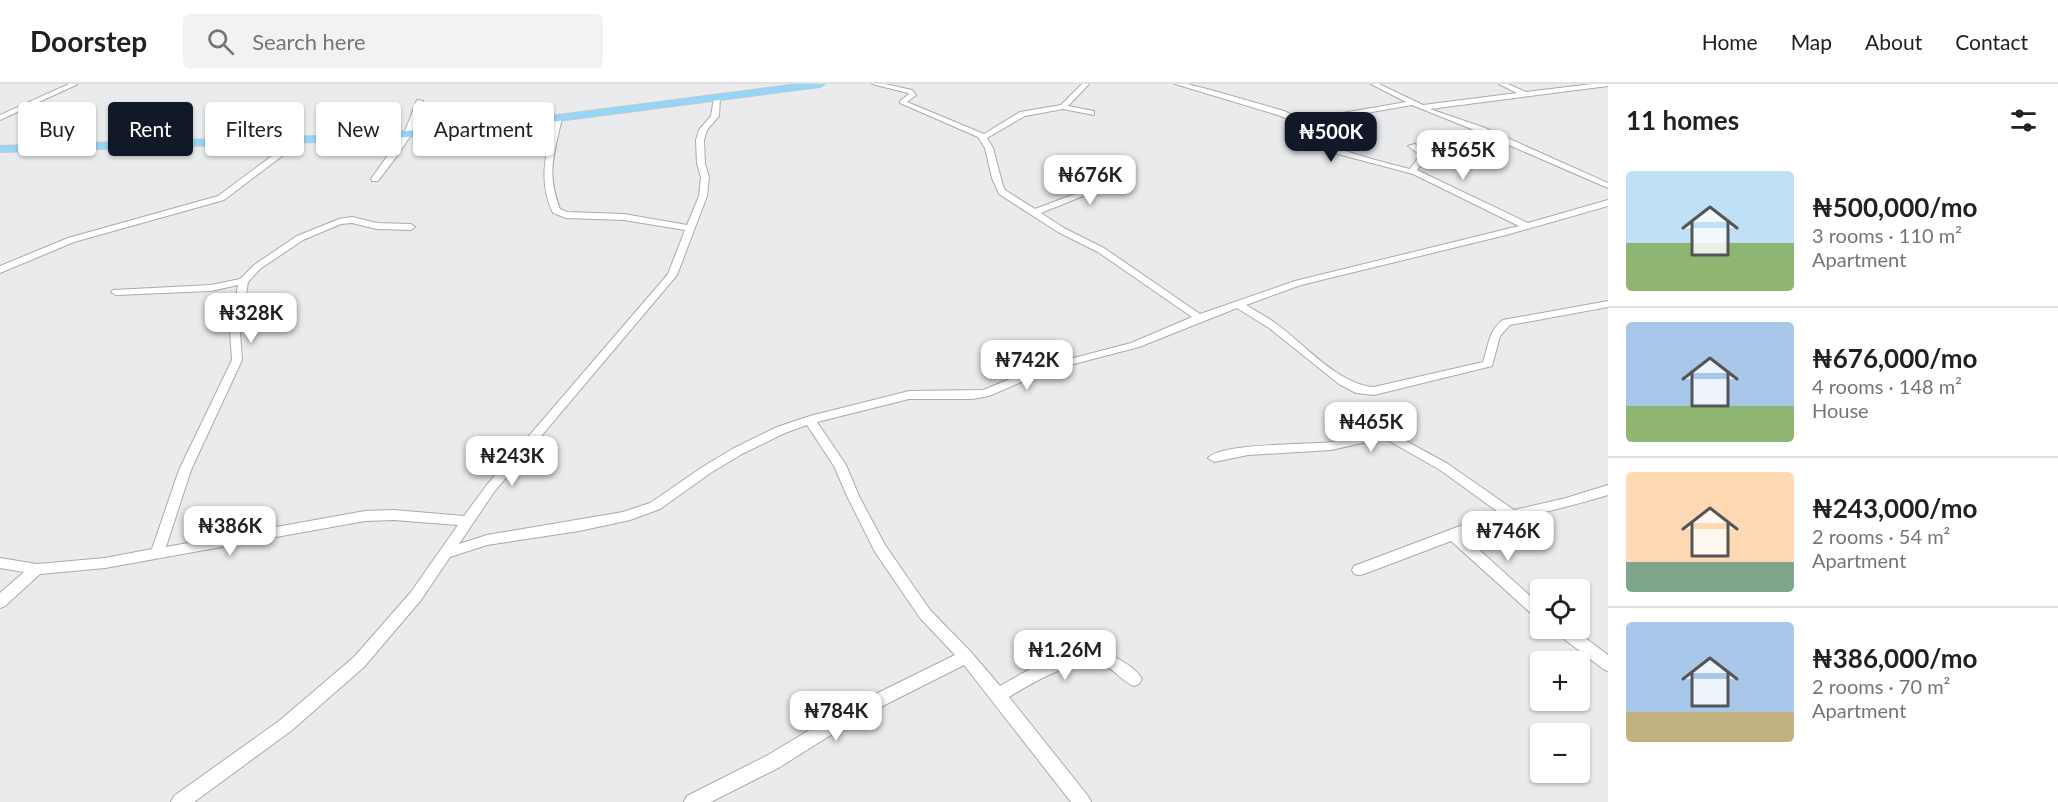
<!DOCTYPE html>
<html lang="en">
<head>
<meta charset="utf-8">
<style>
	body { margin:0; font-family:Lato,sans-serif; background:#f2f2f2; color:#202124; height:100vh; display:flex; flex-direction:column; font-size:22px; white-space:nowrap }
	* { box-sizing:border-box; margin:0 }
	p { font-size:20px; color:#757577 }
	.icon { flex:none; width:33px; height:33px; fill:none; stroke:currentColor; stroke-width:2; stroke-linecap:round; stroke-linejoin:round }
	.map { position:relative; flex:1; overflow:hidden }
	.sheet { display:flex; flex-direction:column; background:#fff; width:450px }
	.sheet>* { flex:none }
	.top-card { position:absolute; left:18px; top:18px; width:570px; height:54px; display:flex; gap:12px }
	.buttons { position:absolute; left:1530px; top:495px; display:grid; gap:12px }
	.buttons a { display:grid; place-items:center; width:60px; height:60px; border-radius:6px; background:#fff; box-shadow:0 2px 4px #0004; font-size:30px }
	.price { position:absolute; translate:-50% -51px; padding:0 14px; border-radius:12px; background:#fff; color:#222; font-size:20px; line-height:39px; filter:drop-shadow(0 2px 3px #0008) }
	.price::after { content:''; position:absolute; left:50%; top:36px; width:18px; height:14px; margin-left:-9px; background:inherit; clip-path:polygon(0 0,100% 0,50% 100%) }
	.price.on { background:#111827; color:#fff }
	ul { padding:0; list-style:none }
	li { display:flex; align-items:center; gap:18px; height:150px; padding:0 18px }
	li+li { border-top:2px solid #e0e0e0 }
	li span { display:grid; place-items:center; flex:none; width:168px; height:120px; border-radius:6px; color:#555 }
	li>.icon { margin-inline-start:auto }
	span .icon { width:72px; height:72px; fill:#fffc; stroke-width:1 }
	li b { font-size:26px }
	h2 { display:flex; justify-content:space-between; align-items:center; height:72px; padding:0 18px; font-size:26px }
	.tag { padding:0 21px; border-radius:6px; background:#fff; box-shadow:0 2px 4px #0004; font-size:21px; line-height:54px }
	.tag.on { background:#111827; color:#fff }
	header { display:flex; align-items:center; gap:36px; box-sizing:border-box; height:84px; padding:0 30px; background:#fff; border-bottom:2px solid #e0e0e0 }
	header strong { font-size:28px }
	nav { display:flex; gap:33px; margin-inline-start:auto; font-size:21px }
	.search { width:420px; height:54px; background:#f2f2f2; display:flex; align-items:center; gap:15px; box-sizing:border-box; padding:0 21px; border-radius:6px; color:#757577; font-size:22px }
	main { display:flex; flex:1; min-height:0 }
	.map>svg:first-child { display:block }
</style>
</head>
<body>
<header>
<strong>Doorstep</strong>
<div class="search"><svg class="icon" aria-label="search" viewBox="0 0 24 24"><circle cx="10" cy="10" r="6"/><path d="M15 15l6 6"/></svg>Search here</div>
<nav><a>Home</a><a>Map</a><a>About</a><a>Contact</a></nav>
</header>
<main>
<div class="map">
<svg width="1608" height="718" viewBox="0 0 1608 718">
	<rect width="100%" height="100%" fill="#eaebec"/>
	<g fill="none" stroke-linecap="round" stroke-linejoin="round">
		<g stroke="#a9aaab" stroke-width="2">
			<g id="minor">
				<path d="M69,0h9l-78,36v-5z"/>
				<path d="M872,0h13l27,6 4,5 -9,7 77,32 36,-22 41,-7 21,-21h7l-21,22 26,5v4l-31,-6 -38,7 -38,22 6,10 10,38 2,4 30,19 61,-23 5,-3 9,-24h6l1,2 -9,25 -67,27 23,15 40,20 96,66 95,-33 224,-55 -106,-52 -79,-21 -43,-21 -1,-2 6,-7 -18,-8 -103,-31h12l24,6 73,21 18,9 104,-18 -35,-18h8l44,21 94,-12 -18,-9h9l18,8 66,-8h16v2l-178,23 55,19 123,55v5l-129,-56 -67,-27 -109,19 -5,5c35,21 73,30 112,40l10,-14 -12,-9 7,-2 13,11 -11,15 2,1 109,52 80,-23v6l-102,29 -205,50 -55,20c10,6 21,12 32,20 27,20 61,60 96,62l109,-25c6,-17 5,-31 20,-42l105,-19v6l-98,18 -10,11 -8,30 -118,29 -18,-2 -17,-9 -70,-56 -32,-20 -98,39 -92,24 -58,25 -17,3h-63l-92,23 29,43 13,31 26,49 45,65 41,42 29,34c35,-20 86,-51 125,-23 7,4 13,9 17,16l-3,5 -5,2c-11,-4 -17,-14 -27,-19 -30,-12 -73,15 -98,30l79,99 3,6h-20l-107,-137 -111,56 -73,46 -69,35h-27l3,-6 81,-41 73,-44 114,-56 -35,-37 -45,-66 -28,-56 -13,-30 -27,-41 -22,8 -43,21 -30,18 -52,37 -30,11 -51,11 -92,14 -37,12 -29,43 -57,67 -73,64 -97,71h-23l3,-6 105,-75 75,-64 57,-65 47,-67 -64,-5 -29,1 -260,47 -65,6 -35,32 -5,2v-15l24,-21 -24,-4v-10l37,6 68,-6 47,-9 27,-79 53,-110 -2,-28 8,-47 -27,6 -95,4 -5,-3 2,-2 98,-5 29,-6 14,-14 43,-29 42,-17 13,-2 25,6 34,1 4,3 -4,3 -34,-1 -25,-6 -11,1 -38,16 -43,29 -12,13 -8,50 2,28 -51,110 -25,77 199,-36 29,-1 70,6 22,-30 182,-212 17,-44 -61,-10 -58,-2 -13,-5c-16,-33 -6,-61 1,-95l4,-2 4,2c-8,37 -16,54 -2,91l7,3 57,2 63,11 12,-29 2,-19 -4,-13 -1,-24 3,-10 12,-14 3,-18 3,-2 3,2 -1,18 -12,14 -3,10 1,24 4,13 -2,19 -30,79 -183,217 -35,52 28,-9 136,-23 27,-9 54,-37 30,-18 43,-21 33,-11 99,-25 74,-1 56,-23 92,-24 61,-26 -94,-65 -40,-20 -59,-38 -7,-16 -7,-30 -7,-11 -78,-34v-2l9,-7 -1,-1z"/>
				<path d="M417,16l6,1c-5,31 -27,56 -45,80h-6l-1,-2 34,-48z"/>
				<path d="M295,55l7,2 -78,59 -150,42 -74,31v-7l68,-28 150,-42z"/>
				<path d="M1386,346l62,34 66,46 52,-12 42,-13v10c-48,15 -97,23 -144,41l76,69v14l-5,-2 -84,-76 -87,33 -5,1 -5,-1 -2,-4 2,-4 114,-43 33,-9 -61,-44 -56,-32 -53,12 -83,5 -34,7 -6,-4c13,-15 99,-13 123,-16 19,-3 37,-8 55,-12z"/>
				<path d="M1553,544h19l36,27v16l-5,-2 -48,-37z"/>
			</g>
		</g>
		<g stroke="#c6c6c6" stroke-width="2">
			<path id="major" d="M798,0h27l-5,3 -262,34 -180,19 -378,12v-6l378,-12 180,-19z"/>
		</g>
		<use href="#minor" fill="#fff" fill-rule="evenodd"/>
		<use href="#major" fill="#92d6fa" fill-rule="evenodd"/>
	</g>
</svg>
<div class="buttons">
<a><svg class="icon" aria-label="locate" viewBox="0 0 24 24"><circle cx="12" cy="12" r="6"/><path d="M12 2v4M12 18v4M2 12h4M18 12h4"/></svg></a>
<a>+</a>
<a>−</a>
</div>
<b class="price on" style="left:1331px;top:79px">₦500K</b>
<b class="price" style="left:1463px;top:97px">₦565K</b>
<b class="price" style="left:1090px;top:122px">₦676K</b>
<b class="price" style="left:251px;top:260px">₦328K</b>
<b class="price" style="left:1027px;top:307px">₦742K</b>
<b class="price" style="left:1371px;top:369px">₦465K</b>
<b class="price" style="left:512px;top:403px">₦243K</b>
<b class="price" style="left:230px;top:473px">₦386K</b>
<b class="price" style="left:1508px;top:478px">₦746K</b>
<b class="price" style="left:1065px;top:597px">₦1.26M</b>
<b class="price" style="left:836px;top:658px">₦784K</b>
<div class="top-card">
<a class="tag">Buy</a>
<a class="tag on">Rent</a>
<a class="tag">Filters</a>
<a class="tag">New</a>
<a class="tag">Apartment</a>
</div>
</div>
<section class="sheet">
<h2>11 homes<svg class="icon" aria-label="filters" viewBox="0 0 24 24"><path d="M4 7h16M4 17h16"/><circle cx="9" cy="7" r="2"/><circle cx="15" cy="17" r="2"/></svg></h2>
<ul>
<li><span style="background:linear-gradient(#bfe0f5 60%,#8fb573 0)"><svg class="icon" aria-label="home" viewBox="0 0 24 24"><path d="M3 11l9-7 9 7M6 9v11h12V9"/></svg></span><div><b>₦500,000/mo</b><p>3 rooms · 110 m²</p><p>Apartment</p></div></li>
<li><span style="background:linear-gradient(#a9c7e8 70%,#8fb573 0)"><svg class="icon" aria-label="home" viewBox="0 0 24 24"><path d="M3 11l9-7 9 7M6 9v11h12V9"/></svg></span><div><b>₦676,000/mo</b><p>4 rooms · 148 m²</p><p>House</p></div></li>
<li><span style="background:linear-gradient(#ffd9b3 75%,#7fa58c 0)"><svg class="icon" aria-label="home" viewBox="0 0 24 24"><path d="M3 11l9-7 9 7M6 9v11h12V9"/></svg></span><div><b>₦243,000/mo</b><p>2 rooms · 54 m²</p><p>Apartment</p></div></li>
<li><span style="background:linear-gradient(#a9c7e8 75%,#c2b280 0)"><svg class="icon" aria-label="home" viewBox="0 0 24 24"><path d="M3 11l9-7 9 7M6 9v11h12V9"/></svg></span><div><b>₦386,000/mo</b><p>2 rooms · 70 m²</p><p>Apartment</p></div></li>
</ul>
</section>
</main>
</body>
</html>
